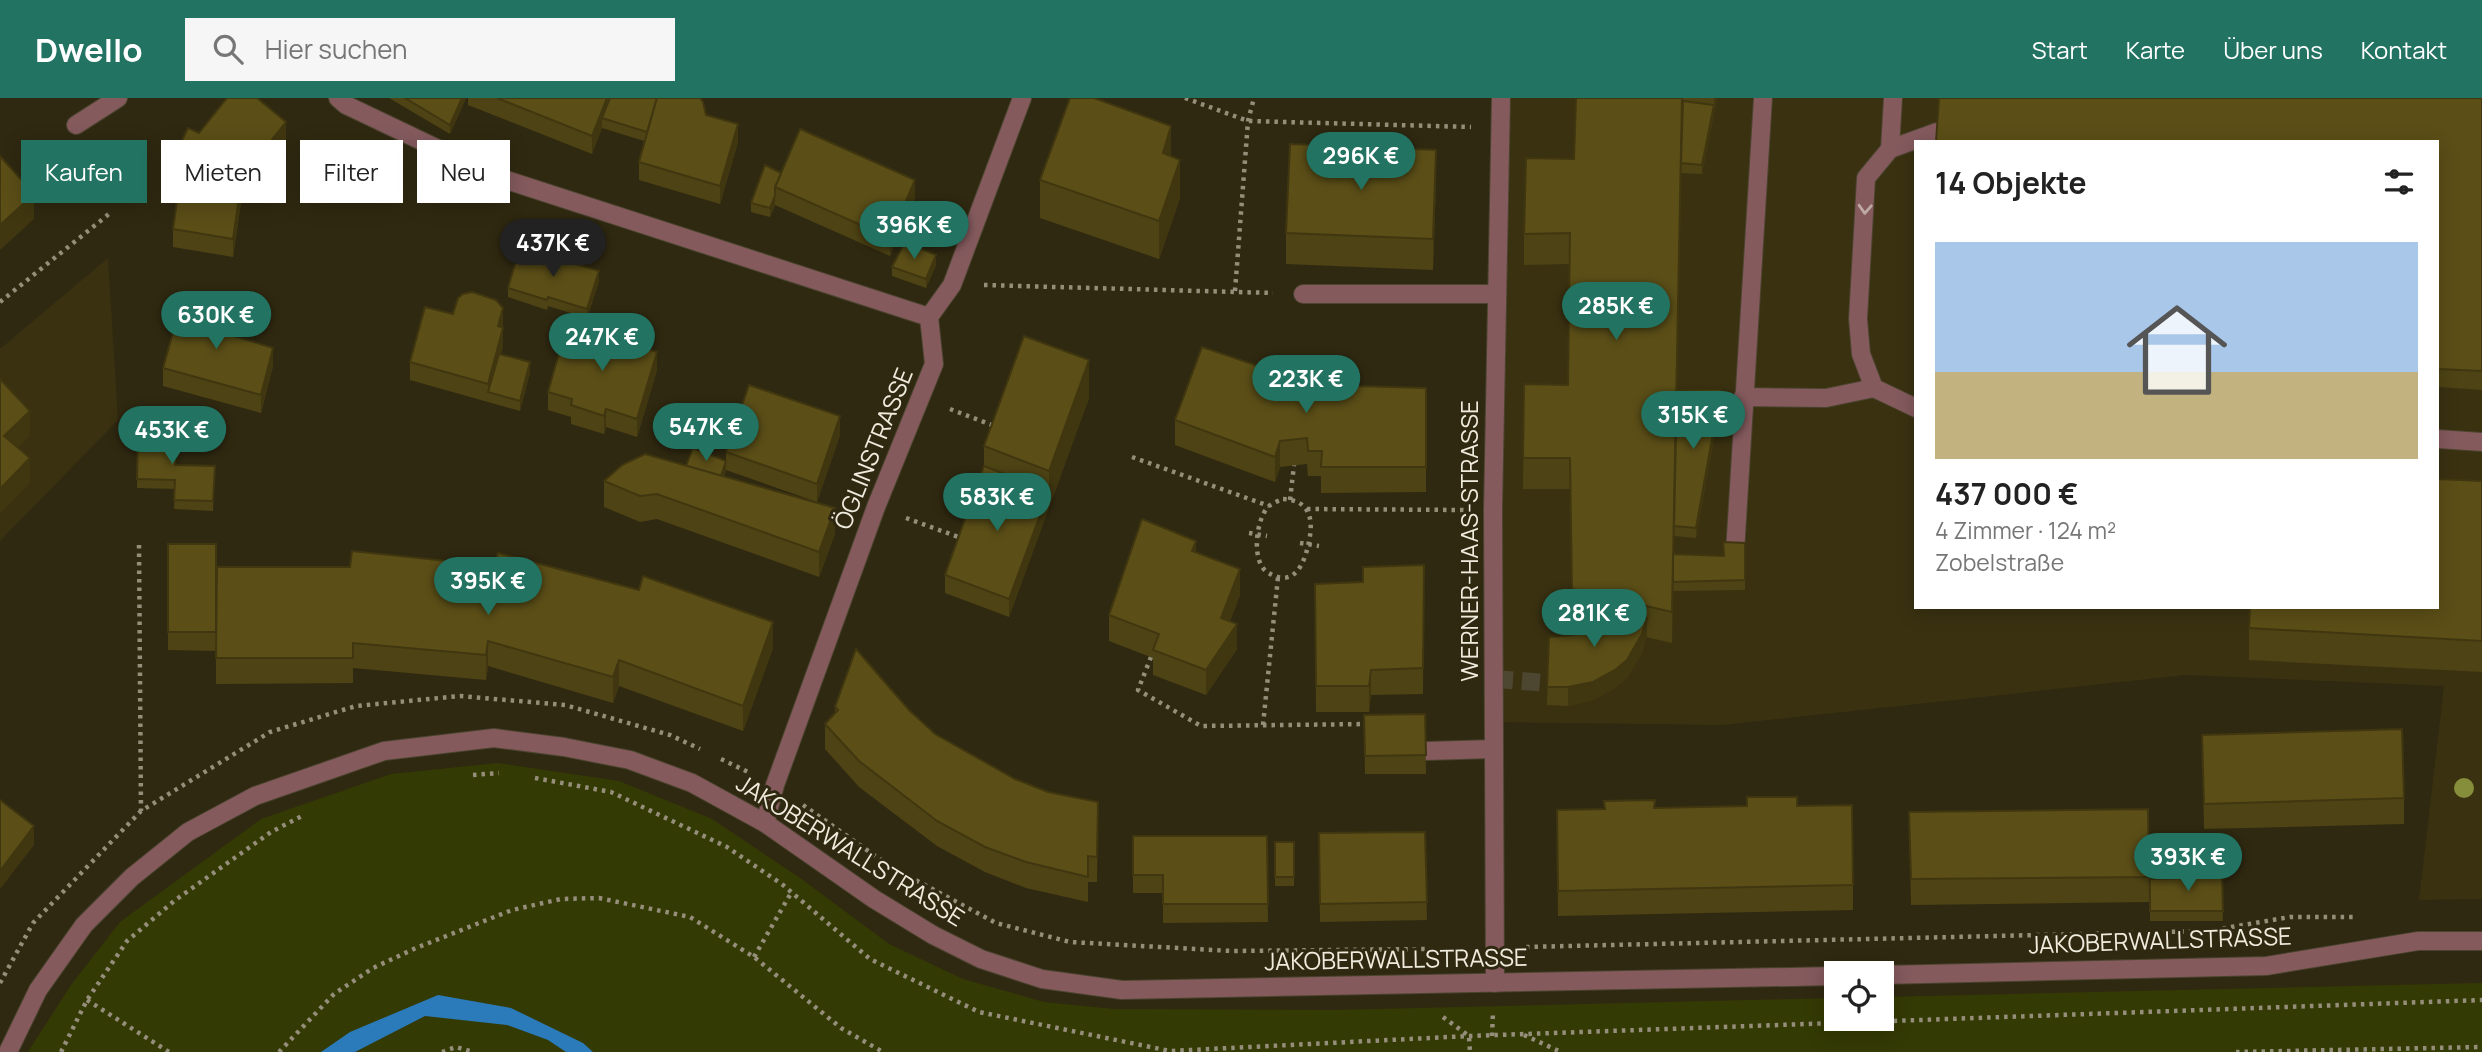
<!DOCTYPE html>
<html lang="de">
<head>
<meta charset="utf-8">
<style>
	body { margin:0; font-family:Manrope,sans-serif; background:#f6f6f6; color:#222; height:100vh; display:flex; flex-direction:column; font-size:26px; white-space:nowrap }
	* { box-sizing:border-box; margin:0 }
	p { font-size:23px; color:#767676 }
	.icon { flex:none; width:38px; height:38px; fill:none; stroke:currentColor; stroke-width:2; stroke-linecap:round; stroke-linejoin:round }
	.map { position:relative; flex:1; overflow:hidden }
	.panel { position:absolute; left:1914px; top:42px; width:525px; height:469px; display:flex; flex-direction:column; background:#fff; border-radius:0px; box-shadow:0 4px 18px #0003 }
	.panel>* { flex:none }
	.banner { position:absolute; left:21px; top:42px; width:665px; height:63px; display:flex; gap:14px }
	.fabs { position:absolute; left:1824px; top:863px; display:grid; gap:14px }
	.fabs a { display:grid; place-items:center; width:70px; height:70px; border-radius:0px; background:#fff; box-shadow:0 4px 18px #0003; font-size:35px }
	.price { position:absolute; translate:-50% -60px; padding:0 16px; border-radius:24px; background:#227361; color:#fff; font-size:23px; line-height:46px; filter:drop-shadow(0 2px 4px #0008) }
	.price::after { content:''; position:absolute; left:50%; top:42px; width:21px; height:16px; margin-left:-10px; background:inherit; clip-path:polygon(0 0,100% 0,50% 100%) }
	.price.on { background:#222; color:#fff }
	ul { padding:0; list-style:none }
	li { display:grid; align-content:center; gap:14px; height:371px; padding:0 21px }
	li+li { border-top:2px solid #e0e0e0 }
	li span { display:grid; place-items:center; height:217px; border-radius:0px; color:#555 }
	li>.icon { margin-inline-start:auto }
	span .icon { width:126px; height:126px; fill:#fffc; stroke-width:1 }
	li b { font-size:30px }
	h2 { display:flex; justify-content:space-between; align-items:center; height:84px; padding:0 21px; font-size:30px }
	.pill { padding:0 24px; border-radius:0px; background:#fff; box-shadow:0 4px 18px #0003; font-size:24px; line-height:63px }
	.pill.on { background:#227361; color:#fff }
	header { display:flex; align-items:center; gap:42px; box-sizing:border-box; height:98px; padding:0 35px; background:#227361; color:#fff }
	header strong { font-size:33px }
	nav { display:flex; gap:38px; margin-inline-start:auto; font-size:24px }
	.search { width:490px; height:63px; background:#f6f6f6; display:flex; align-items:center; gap:18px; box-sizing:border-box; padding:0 24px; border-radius:0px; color:#767676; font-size:26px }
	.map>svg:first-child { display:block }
</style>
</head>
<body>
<header>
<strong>Dwello</strong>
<div class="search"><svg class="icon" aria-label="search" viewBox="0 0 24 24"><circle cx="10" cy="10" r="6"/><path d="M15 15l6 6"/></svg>Hier suchen</div>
<nav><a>Start</a><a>Karte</a><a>Über uns</a><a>Kontakt</a></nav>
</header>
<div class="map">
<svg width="2482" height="954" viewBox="0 0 2482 954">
	<rect width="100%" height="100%" fill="#302911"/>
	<g fill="#3a3111" fill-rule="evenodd">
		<path d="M1501,0h981v801l-63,1 25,-214 -258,-11 -464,50 -227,-3zM1916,44h522v465h-522z"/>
		<path d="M108,160l10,162 -118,121v-192z"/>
	</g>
	<path fill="#343a04" d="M498,665l121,18 93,38 91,61 86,64 74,35 81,23 70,7 219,1 503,-12v20h45v-21l601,-14v69h-2454l43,-67 49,-63 141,-103 130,-45z"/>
	<path fill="#2b7aba" d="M438,897l73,13 72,35 10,9h-27l-18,-12 -41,-15 -82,-9 -70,36h-34l29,-20z"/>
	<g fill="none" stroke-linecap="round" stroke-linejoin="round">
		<path stroke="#4d4630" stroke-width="18" stroke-dasharray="18 9" stroke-linecap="butt" d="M1495,581l53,4"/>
		<g stroke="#4b442e" stroke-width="20">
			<g id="minor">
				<path d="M338,0l8,7 151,72 432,140"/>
				<path d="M76,27l42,-27"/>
				<path d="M1890,51l3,-51"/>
				<path d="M1303,196h193"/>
				<path d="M1743,299l83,1 48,-10"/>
				<path d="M1916,310l-42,-20 -13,-34 -3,-35 8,-141 24,-29 47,-17"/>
				<path d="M2438,341l44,3"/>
				<path d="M1735,454l28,-454"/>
				<path d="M1426,653l68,-2"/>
				<path d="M765,725l10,-38 101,-278 58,-143 -5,-47 23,-32 70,-187"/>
				<path d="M1881,877l385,-9 152,-25h64"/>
				<path d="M1495,885l-2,-473 8,-412"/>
				<path d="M8,954l30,-62 46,-65 48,-48 56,-45 67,-36 129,-45 110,-13 70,9 66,13 62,23 73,40 109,76 59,36 48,24 61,20 80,11 714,-14"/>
			</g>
		</g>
		<g stroke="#948e7b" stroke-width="4.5" stroke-dasharray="3.5 5" stroke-linecap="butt">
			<path d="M1185,0l63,23 223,6"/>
			<path d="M984,187l289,8"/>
			<path d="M1235,193l13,-170 6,-23"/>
			<path d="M0,204l109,-88"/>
			<path d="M950,311l47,18"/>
			<path d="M1132,359l137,49"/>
			<path d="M1283,401c26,1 31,19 26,42 -4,21 -14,49 -42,31 -16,-11 -11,-52 1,-65 4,-4 10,-6 15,-8z"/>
			<path d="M1290,402l4,-35"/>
			<path d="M1307,411l157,1"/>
			<path d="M906,420l58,21"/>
			<path d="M1249,435l18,3"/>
			<path d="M1300,445l19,3"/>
			<path d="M139,447l2,266"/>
			<path d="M1151,559l-13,33 63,36 168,-2"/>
			<path d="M1263,627l15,-148"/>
			<path d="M721,661l27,13"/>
			<path d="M473,677l26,-2"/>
			<path d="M535,680l76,14 116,55 56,38 87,74 109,53 191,39 299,-15 1013,-36"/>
			<path d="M803,707l88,62 105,56 74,19 162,9 198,-2"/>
			<path d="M1526,849l682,-16 82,-14h63"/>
			<path d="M754,859l37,-64"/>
			<path d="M0,885l33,-60 108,-112 129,-79 86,-26 104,-10 105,9 105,30 30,14"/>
			<path d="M87,902l82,52"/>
			<path d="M1443,919l26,19 1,16"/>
			<path d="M1524,937l37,17"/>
			<path d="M1492,938l1,-24"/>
			<path d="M61,954l26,-52 40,-59 47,-40 97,-69 31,-16"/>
			<path d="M279,954l55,-58 39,-26 43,-20 96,-38 49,-11 38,-1 91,19 64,40 87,71 42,24"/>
			<path d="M442,954l14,-5 17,5"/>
			<path d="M2236,954l246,-5"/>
		</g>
		<use href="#minor" stroke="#845a5d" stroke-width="18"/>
	</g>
	<circle fill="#868d3b" cx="2464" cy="690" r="10"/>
	<g fill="#4e4314">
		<path d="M389,0h77l-16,36z"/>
		<path d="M468,0h232l6,17 32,27 -18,62 -81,-24v-18l5,-21 -42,-13 -10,26 -124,-49z"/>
		<path d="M1576,0h141l-15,76 -21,-1 -4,217 44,9 -25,139 -22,-2 -1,18 50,2 22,-13v47l-72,1 -1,52 -26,-6 -4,16 -15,25 -12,10 -22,12 -25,6 -21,-1 2,-68 24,-2 10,-3 6,-8 -17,-4 -2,-131h-47l1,-105 44,1 2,-121 -46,1v-31l50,-75z"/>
		<path d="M2482,0v292l-44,-3v-245z"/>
		<path d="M199,35l87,7 -44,56 -9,61 -60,-10v-18l5,-39 -9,-4v-19z"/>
		<path d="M1171,58l9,42 -21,61 -119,-41v-38z"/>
		<path d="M781,75l134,25 -25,58 -115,-51 -5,12 -19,-5v-9z"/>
		<path d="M1436,83l-3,89 -147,-6v-31z"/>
		<path d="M936,167l-10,23 -34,-12v-9z"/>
		<path d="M599,183l-12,37 -39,-12 -1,4 -39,-13v-9z"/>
		<path d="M453,216l49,13 1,19 -2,8 29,18 -10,39 -110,-31v-18z"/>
		<path d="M232,235l-1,2 42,31 -12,47 -98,-27v-18z"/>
		<path d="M657,272l-20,67 -31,-10 -2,7 -33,-10v-7l-23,-7v-18z"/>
		<path d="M1319,287l107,3v104l-105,1v-17h-13l-1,-12 -27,3 -5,15 -100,-37v-25l127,-29 17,1z"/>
		<path d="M1089,300l-80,219 -64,-24v-18l39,-109v-20z"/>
		<path d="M138,330l37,37 40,1 -2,45 -39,-2 1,-20 -38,-1z"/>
		<path d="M840,337l-23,67 -91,-32 -2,7 111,57 -16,43 -162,-58 -17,3 -36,-15v-26l82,-15 40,-5v-9z"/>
		<path d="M2482,383v191l-233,-12v-32z"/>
		<path d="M168,446h48v103l1,-80 556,81 -30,83 -124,-45 -6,17 -125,-37 -2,14 -133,-12v15l-137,1v-33l-48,-1z"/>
		<path d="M1196,455l44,42 -10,26 7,28 -31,46 -53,-20v-17l-44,-17v-26z"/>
		<path d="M1424,467l-1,129 -52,1 -2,17h-53l-1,-128 48,-2v-15z"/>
		<path d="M835,609l74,3 26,24 80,45 33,13 50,10 -1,80h-9v20l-62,-14 -41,-16 -48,-26 -78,-59 -34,-38v-25l10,-10z"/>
		<path d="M1425,616l1,60h-61l-1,-59z"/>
		<path d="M2202,637l202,63v26l-200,5z"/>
		<path d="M1797,708l56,79v25l-295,6 -1,-106z"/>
		<path d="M2148,711l1,93 -238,3 -2,-93z"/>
		<path d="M1425,734l2,88 -107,2 -1,-89z"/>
		<path d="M1133,738h134l1,86 -105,1v-30h-30z"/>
		<rect x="1275" y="744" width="19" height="44"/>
		<path d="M2222,773l1,50h-73v-42l33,-1z"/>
	</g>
	<g fill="#403710">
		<path d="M462,0h4l-16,36v-9z"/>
		<path d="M607,0h7l-12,20v10l-10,26v-18z"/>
		<path d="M1683,0l-11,545v-31z"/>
		<path d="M1714,0h3l-15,76v-9l12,-60z"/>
		<path d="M286,24v18l-44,56 -9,61v-18l9,-62z"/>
		<path d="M738,26v18l-18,62v-18z"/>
		<path d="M1171,28v38l-8,-11z"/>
		<path d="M1436,52v31l-3,89v-31z"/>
		<path d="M1180,62v38l-21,61v-38z"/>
		<path d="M915,82v18l-25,58v-18z"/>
		<path d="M34,96v25l-34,31v-25z"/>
		<path d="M775,98v9l-5,12v-9z"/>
		<path d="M936,157v10l-10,23v-9z"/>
		<path d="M599,173v10l-12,37v-9z"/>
		<path d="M503,210v19l-5,17v-18z"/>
		<path d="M232,217v18l-5,19v-18z"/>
		<path d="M503,230v18l-12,47 -3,-1v-8z"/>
		<path d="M273,250v18l-12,47v-18z"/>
		<path d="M657,254v18l-20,67v-18z"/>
		<path d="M1089,262v38l-80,219v-18l40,-108v-20z"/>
		<path d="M530,264v10l-10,39v-10z"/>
		<path d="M1721,291v10l-25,139v-10z"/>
		<path d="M606,311v18l-2,7v-18z"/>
		<path d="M30,313v25l-26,25v-25z"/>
		<path d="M840,318v19l-23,67v-18z"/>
		<path d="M1280,343v26l-5,15v-25z"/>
		<path d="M30,360v25l-30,31v-25z"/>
		<path d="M726,363v9l-9,29v-10z"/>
		<path d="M835,410v26l-16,43v-25z"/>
		<path d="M1196,443v25l-4,-15z"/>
		<path d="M1240,471v26l-19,48v-25z"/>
		<path d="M1647,520v18l-5,17 -15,25 -12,10 -22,12 -25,6v-19z"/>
		<path d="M773,524v26l-30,83v-25z"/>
		<path d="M1237,526v25l-31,46v-25z"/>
		<path d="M488,543v25l-2,14v-25z"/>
		<path d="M619,562v26l-6,17v-26z"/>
		<path d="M1371,572v25l-2,17v-26z"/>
		<path d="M34,728v19l-34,44v-18z"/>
	</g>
	<g fill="#5b4e17" stroke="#403710" stroke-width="2">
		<path d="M227,0h30l29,24 -44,55 -9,62 -60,-10 8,-56 -12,-6 19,-39 11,5z"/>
		<path d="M405,0h57l-12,27z"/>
		<path d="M497,0h110l-15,38z"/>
		<path d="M610,0h47l-10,34 -45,-14z"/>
		<path d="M657,0h43l3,4 3,13 32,9 -18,62 -81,-24z"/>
		<path d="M1070,0h24l77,28 -8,27 17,7 -21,61 -119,-41z"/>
		<path d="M1576,0h106l-10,514 -100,-23 -2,-131h-47l1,-74 44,1 2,-152 -46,1 2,-76 48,1z"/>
		<path d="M1939,0h543v273l-44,-2v-227h-502z"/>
		<path d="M1683,3l31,4 -12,60 -21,-2z"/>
		<path d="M800,31l115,51 -25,58 -115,-51z"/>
		<path d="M1290,46l146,6 -3,89 -147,-6z"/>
		<path d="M0,58l34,38 -34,31z"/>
		<path d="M765,67l16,8 -6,14v9l-5,12 -19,-5z"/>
		<path d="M905,144l31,13 -10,24 -34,-12z"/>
		<path d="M520,149l79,24 -12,38 -39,-12 -1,3 -39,-12z"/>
		<path d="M472,194l24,8 7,8 -5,18 5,2 -15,56 -78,-22 15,-55 28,7 5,-16 5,-4z"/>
		<path d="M182,203l50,14 -5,19 46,14 -12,47 -98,-27z"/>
		<path d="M567,227l90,27 -20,67 -31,-10 -2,7 -33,-11 1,-6 -24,-7z"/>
		<path d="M1024,238l65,24 -40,111 -65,-25z"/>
		<path d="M1202,249l100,34 -3,10 21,1 -1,-7 107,3v79h-105l1,-16h-14l-1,-13 -27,3 -5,16 -100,-37z"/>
		<path d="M499,256l31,8 -10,39 -32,-9z"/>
		<path d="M0,281l30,32 -26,25 26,22 -30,31z"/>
		<path d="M749,287l91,31 -23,68 -91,-32z"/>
		<path d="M1721,291l-25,139 -22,-2 3,-136z"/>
		<path d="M138,330h38l-1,37 40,1 -2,35 -39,-1 1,-20 -38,-1z"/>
		<path d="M693,350l33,13 -5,15 -35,-10z"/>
		<path d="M645,356l190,54 -16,44 -162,-58 -17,2 -36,-15 18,-16z"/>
		<path d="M984,368l65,25 -40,108 -64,-24z"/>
		<path d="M2438,381l44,2v160l-233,-13 1,-21h188z"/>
		<path d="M1142,421l54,22 -4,10 48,18 -19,49 16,6 -31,46 -53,-20 6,-16 -50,-19z"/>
		<path d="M1723,444l22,1v37l-72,2v-28l51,2z"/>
		<rect x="168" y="446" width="48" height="88"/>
		<path d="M352,453l142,15 4,-13 141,37 4,-14 130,46 -30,84 -124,-46 -6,17 -125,-36 -2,14 -133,-12v15h-137l1,-91h133z"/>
		<path d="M1424,467l-1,103 -52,2 -2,16h-53l-1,-102 48,-2v-15z"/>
		<path d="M1597,508l50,12 -5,16 -15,26 -12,10 -22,12 -25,5h-21l2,-50 24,-2 10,-3 6,-7z"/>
		<path d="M856,551l53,61 26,24 80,45 33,13 50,10 -1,55 -9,-1v21l-62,-15 -41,-15 -48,-26 -78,-60 -34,-37 13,-14 -3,-3z"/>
		<path d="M1425,616l1,41 -61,1 -1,-41z"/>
		<path d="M2402,631l2,69 -200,6 -2,-69z"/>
		<path d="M1747,699h50v9l55,-1 1,80 -295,6 -1,-81 48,-1 -1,-8 51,-1 -1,8 93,-2z"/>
		<path d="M0,702l34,26 -34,45z"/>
		<path d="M2148,711l1,68 -238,2 -2,-67z"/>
		<path d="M1425,734l2,70 -107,2 -1,-71z"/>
		<path d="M1133,738h134l1,68h-105v-29h-30z"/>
		<rect x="1275" y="744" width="19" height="35"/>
		<path d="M2183,773h39l1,40h-73v-32l33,-1z"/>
	</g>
	<defs><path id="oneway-chevron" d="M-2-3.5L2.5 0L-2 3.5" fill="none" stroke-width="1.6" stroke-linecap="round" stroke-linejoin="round" transform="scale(1.75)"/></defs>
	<use stroke="#bfaaa3" href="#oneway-chevron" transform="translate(1865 111) rotate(93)"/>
	<g text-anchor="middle" stroke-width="6" stroke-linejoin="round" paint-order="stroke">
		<g font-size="24" fill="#f0ecdd" stroke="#302911">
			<text transform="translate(874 351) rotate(-68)" y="8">ÖGLINSTRASSE</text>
			<text transform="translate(1470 443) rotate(-90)" y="8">WERNER-HAAS-STRASSE</text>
			<text transform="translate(850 753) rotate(32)" y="8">JAKOBERWALLSTRASSE</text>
			<text transform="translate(2160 843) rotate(-2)" y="8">JAKOBERWALLSTRASSE</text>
			<text transform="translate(1396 862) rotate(-1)" y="8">JAKOBERWALLSTRASSE</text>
		</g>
	</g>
</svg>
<div class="fabs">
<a><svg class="icon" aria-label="locate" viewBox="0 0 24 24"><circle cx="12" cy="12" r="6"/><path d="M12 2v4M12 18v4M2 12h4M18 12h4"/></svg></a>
</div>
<b class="price" style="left:1361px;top:94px">296K €</b>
<b class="price" style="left:914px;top:163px">396K €</b>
<b class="price on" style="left:553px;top:181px">437K €</b>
<b class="price" style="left:1616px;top:244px">285K €</b>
<b class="price" style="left:216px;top:253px">630K €</b>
<b class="price" style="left:602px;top:275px">247K €</b>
<b class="price" style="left:1306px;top:317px">223K €</b>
<b class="price" style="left:1693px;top:353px">315K €</b>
<b class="price" style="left:706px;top:365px">547K €</b>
<b class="price" style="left:172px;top:368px">453K €</b>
<b class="price" style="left:997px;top:435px">583K €</b>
<b class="price" style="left:488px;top:519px">395K €</b>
<b class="price" style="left:1594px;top:551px">281K €</b>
<b class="price" style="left:2188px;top:795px">393K €</b>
<div class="banner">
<a class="pill on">Kaufen</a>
<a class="pill">Mieten</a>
<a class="pill">Filter</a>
<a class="pill">Neu</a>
</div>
<section class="panel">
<h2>14 Objekte<svg class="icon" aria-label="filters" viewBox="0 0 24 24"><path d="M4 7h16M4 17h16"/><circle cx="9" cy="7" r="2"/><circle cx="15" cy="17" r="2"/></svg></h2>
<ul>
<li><span style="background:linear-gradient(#a9c7e8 60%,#c2b280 0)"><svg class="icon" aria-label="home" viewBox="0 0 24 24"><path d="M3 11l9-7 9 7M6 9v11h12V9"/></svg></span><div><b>437 000 €</b><p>4 Zimmer · 124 m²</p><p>Zobelstraße</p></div></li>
</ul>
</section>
</div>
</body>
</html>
